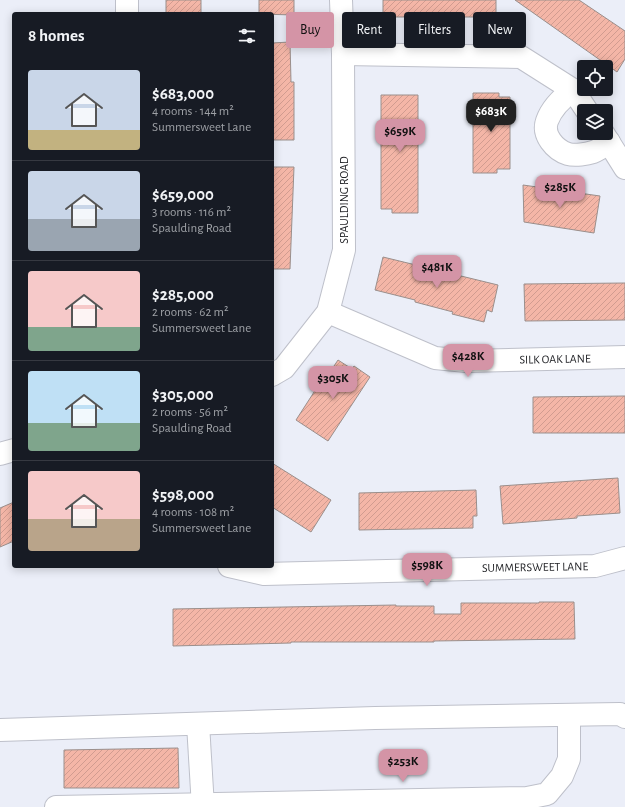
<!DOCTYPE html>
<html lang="en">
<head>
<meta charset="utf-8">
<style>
	body { margin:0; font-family:"Alegreya Sans",sans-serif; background:#242831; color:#f1f3f6; height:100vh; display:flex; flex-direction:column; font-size:15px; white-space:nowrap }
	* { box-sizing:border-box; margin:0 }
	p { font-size:13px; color:#9ea1a6 }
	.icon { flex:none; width:22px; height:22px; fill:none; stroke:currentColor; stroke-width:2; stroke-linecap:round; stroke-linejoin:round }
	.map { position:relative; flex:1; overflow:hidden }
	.drawer { position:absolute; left:12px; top:12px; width:262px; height:556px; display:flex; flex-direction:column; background:#171b24; border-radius:4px; box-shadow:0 2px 10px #0003 }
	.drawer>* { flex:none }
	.banner { position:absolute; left:286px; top:12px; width:279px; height:36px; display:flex; gap:8px }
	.fabs { position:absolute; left:577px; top:60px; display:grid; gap:8px }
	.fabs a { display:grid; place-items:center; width:36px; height:36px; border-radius:4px; background:#171b24; box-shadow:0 2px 10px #0003; font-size:20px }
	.price { position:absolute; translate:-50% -34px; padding:0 9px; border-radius:8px; background:#d494a6; color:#111; font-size:13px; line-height:26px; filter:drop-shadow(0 1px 2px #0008) }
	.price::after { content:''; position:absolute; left:50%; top:24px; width:12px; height:9px; margin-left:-6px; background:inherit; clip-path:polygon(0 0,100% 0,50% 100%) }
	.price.selected { background:#222; color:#fff }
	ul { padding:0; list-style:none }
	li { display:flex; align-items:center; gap:12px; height:100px; padding:0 16px }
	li+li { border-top:1px solid #363941 }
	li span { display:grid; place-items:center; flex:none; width:112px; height:80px; border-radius:4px; color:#555 }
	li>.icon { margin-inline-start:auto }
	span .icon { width:48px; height:48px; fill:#fffc; stroke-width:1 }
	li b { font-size:17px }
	h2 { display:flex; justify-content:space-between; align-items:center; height:48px; padding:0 16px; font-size:17px }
	.chip { padding:0 14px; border-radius:4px; background:#171b24; box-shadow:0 2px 10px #0003; font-size:14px; line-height:36px }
	.chip.selected { background:#d494a6; color:#111 }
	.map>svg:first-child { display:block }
</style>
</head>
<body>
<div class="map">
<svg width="625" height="807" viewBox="0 0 625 807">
	<defs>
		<pattern id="building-hatch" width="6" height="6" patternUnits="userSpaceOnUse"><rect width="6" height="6" fill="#f4b6a7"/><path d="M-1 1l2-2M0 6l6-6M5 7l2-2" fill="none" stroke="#d19c90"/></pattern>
	</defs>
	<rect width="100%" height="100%" fill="#ebeef8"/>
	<g fill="url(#building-hatch)" stroke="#9a8f8c">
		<rect x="166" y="0" width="35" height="14"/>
		<path d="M259,0h35v15l-35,-1z"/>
		<rect x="383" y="0" width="113" height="17"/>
		<path d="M515,0h64l46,31v28l-8,13z"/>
		<path d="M290,42l1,40h3v58h-22v-97z"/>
		<path d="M473,93h26v4h11v72h-13v4h-24z"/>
		<path d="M381,95h37v118h-26v-4h-11z"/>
		<path d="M272,167h22l-4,102h-18z"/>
		<path d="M523,185l77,11 -6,37 -70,-11z"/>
		<path d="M383,257l115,28 -6,27 -5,-2 -3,12 -32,-8 1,-2 -38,-10v-2l-40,-10z"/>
		<path d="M625,283v37l-100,1 -1,-37z"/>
		<path d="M338,360l14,9 2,-3 16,11 -42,64 -32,-21 20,-31 2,1z"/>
		<path d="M625,396v37h-92v-36z"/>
		<path d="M272,463l59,37 -20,32 -39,-25z"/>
		<path d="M618,478l2,35 -43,3v2l-74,6 -3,-38z"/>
		<path d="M476,490l1,26h-4v12l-114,2v-37z"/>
		<path d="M14,502v39l-14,6v-39z"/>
		<path d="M539,602h35l1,37 -141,2v1h-143v1l-118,3v-37l223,-4v1h38v8h27v-11h78z"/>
		<path d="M178,748l1,40h-115v-38z"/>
	</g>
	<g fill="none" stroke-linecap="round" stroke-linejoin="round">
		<g stroke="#bec0ca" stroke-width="24">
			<g id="minor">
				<path d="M127,0v14"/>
				<path d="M343,54l178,3 52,33 14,21"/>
				<path d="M573,90c-11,8 -21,17 -26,31 -5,14 8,29 21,33 7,2 19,0 25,-2 6,-2 11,-6 16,-10"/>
				<path d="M603,133l22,35"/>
				<path d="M328,312l107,46 31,3 159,-4"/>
				<path d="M272,375l12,-7 44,-56 16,-62 -1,-196 -2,-54"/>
				<path d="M0,454l14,-4"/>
				<path d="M229,566l35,8 331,-8 30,-8"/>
				<path d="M198,724l5,83"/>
				<path d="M0,730l375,-12 245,-4 5,3"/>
				<path d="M56,807l471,-9 20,-4 15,-18 7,-17v-43"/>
			</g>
		</g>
		<use href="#minor" stroke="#fff" stroke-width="22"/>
	</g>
	<g text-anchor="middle" stroke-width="3.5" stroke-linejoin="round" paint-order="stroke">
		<g font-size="12" fill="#242529" stroke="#fff">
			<text transform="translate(344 200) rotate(-90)" y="4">SPAULDING ROAD</text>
			<text transform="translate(555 359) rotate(-1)" y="4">SILK OAK LANE</text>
			<text transform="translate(535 567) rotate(-1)" y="4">SUMMERSWEET LANE</text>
		</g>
	</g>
</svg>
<div class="fabs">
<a><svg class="icon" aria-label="locate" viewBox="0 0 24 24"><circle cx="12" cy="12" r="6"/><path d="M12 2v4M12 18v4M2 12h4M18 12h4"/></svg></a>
<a><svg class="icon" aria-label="layers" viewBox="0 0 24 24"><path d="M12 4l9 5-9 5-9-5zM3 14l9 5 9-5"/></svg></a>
</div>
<b class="price selected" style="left:491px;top:133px">$683K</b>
<b class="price" style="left:400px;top:153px">$659K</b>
<b class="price" style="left:560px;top:209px">$285K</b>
<b class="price" style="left:437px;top:289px">$481K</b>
<b class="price" style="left:468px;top:378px">$428K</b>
<b class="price" style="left:333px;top:400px">$305K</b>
<b class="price" style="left:427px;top:587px">$598K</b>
<b class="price" style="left:403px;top:783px">$253K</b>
<div class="banner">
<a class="chip selected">Buy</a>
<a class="chip">Rent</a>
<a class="chip">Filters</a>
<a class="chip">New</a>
</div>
<section class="drawer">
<h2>8 homes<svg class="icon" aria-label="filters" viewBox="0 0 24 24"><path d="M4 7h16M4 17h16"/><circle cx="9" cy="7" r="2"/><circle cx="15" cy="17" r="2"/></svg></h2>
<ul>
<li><span style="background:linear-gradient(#c9d6e8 75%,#c2b280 0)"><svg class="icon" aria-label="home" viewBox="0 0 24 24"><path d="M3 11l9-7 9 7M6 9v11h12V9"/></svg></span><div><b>$683,000</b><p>4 rooms · 144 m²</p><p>Summersweet Lane</p></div></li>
<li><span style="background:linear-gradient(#c9d6e8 60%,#9aa5b1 0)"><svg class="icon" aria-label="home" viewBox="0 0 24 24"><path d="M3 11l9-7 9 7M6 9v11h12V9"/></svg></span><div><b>$659,000</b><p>3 rooms · 116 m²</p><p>Spaulding Road</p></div></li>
<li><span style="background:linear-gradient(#f6c9c9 70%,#7fa58c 0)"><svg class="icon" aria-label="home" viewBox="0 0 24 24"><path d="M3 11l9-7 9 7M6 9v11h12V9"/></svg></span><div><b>$285,000</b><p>2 rooms · 62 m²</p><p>Summersweet Lane</p></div></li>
<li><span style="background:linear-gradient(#bfe0f5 65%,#7fa58c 0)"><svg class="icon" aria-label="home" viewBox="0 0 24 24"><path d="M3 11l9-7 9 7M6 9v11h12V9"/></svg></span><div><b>$305,000</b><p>2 rooms · 56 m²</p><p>Spaulding Road</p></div></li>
<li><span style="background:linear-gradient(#f6c9c9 60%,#b9a48a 0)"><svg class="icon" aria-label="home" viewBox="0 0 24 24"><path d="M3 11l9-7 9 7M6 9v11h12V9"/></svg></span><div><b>$598,000</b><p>4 rooms · 108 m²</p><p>Summersweet Lane</p></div></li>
</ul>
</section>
</div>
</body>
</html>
